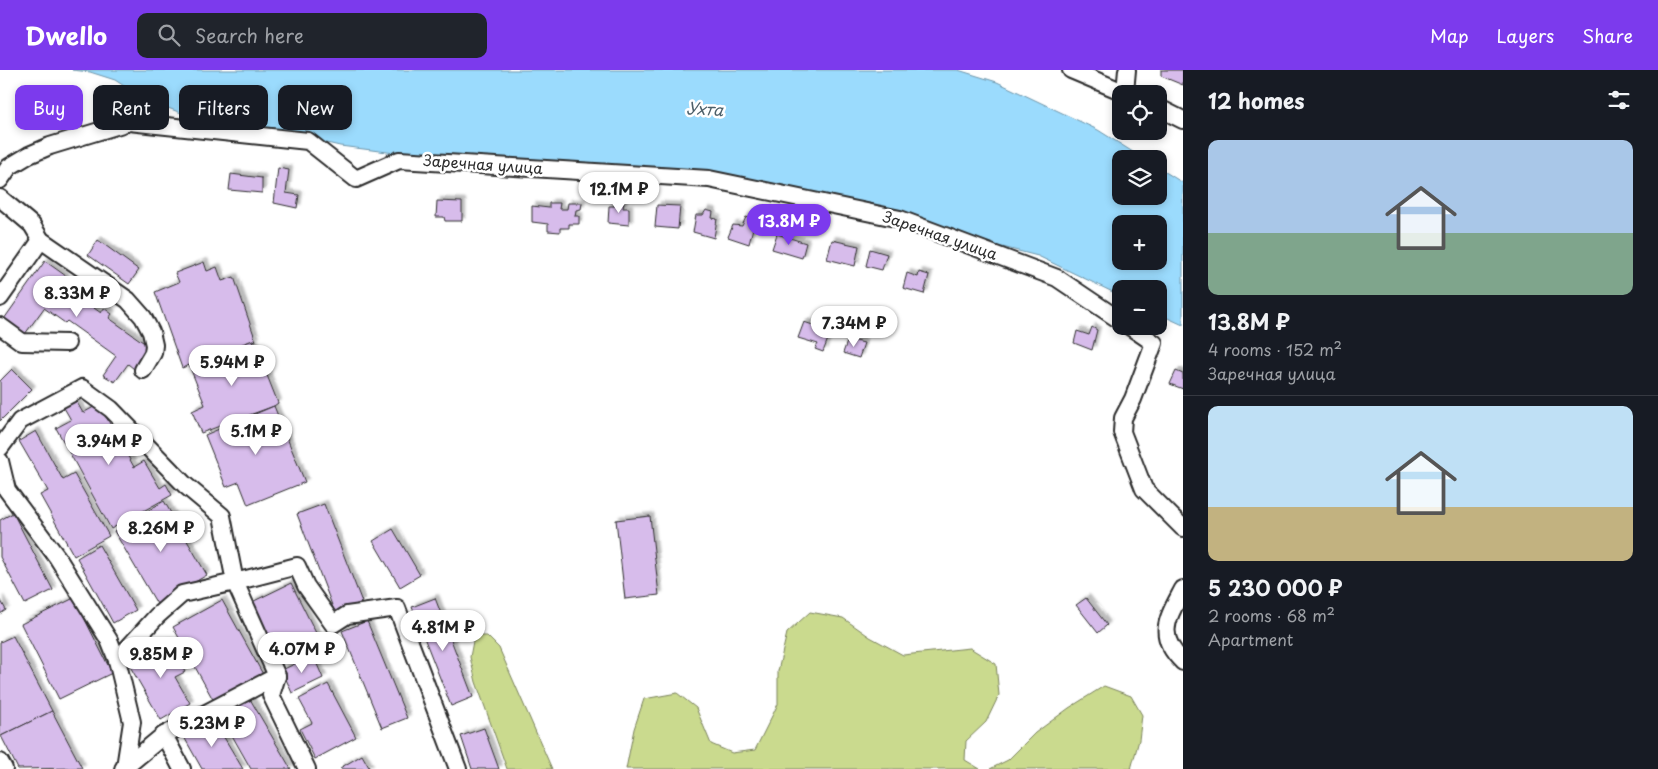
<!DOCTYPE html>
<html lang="en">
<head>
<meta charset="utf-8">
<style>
	body { margin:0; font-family:"Playpen Sans",sans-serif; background:#20242c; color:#f1f3f6; height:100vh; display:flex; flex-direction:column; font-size:19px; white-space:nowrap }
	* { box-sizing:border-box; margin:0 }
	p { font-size:16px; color:#9ea1a6 }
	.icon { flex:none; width:28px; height:28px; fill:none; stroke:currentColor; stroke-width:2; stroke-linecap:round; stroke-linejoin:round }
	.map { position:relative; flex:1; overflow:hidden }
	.drawer { display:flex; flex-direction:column; background:#171b24; width:475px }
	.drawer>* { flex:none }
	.hud { position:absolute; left:15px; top:15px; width:475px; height:45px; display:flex; gap:10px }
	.controls { position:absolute; left:1112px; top:15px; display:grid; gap:10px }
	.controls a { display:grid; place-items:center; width:55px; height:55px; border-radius:10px; background:#171b24; box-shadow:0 2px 8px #0003; font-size:25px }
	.price { position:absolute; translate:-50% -42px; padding:0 11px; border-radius:18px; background:#fff; color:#222; font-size:16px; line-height:32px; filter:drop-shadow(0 1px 2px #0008) }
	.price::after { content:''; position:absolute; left:50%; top:30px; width:15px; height:11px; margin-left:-8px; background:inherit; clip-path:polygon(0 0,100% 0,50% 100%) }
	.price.selected { background:#7c3aed; color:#fff }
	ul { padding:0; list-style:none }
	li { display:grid; align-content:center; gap:10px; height:265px; padding:0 25px }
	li+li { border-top:1px solid #363941 }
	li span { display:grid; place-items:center; height:155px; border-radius:10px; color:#555 }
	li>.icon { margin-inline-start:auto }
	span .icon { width:90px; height:90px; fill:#fffc; stroke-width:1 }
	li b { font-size:21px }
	h2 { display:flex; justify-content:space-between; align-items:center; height:60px; padding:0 25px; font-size:21px }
	.chip { padding:0 18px; border-radius:10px; background:#171b24; box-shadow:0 2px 8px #0003; font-size:18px; line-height:45px }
	.chip.selected { background:#7c3aed; color:#fff }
	header { display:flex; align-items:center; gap:30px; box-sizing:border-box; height:70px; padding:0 25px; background:#7c3aed; color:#fff }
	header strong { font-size:24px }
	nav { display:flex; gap:28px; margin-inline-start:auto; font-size:18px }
	.search { width:350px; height:45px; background:#20242c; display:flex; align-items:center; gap:12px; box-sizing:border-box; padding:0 18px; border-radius:10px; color:#9ea1a6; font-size:19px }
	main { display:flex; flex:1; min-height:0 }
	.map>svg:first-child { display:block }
</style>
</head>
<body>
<header>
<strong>Dwello</strong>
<div class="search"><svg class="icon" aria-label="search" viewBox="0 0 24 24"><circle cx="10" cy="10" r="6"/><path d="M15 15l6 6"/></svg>Search here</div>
<nav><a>Map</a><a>Layers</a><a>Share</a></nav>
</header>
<main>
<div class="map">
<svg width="1183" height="699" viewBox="0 0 1183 699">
	<defs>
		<filter id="shadow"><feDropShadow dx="3.5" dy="-3.5" stdDeviation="1" flood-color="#0004"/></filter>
	</defs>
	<rect width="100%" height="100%" fill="#fff"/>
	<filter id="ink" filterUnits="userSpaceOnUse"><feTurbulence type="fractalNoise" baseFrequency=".02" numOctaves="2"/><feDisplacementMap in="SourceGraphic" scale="10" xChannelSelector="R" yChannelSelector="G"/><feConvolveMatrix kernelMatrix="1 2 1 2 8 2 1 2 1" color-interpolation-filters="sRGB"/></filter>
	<g filter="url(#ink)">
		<g fill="#cada8e" stroke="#7a825c">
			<path d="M810,542l33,6 27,19 33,18 67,-7 26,16 3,31 -13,27 -20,19 -1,19 15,9h-354l8,-40 10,-30 33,-6 19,15 15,36 21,9 23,-3 23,-46v-33l9,-38z"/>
			<path d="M474,566h13l12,12 53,121h-45l-31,-87 -6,-25z"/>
			<path d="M1104,616l27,10 11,19 -3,25 -8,29h-141l18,-9 27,-27 34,-25z"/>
		</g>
		<path fill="#9bdbfd" stroke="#6e95a9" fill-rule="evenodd" d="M72,0h886l39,12 101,48 46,29h-23v37h38v-28l24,15v142l-24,-11v-25h-38v7l-83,-40 -261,-66 -374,-36 -63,-8 -53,-12 -71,-8 -72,-27 -29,-19 -25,-8zM1121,154h38v37h-38z"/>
		<g fill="#d7bceb" stroke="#2b2b2b" filter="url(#shadow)">
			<path d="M1161,0h22v15l-22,-9z"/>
			<path d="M278,98l11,2 -3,23 13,2 -2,13 -23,-5z"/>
			<path d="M231,104l31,4v15l-33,-3z"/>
			<path d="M437,131l25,1v19h-17l-1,-4h-8z"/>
			<path d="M615,131l9,2 -1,5h6v17l-21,-2 1,-17h6z"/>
			<path d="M549,133h11l-1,6h8l1,-6h14l-1,6 -5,1 -1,6h4v8h-10v4h-9v4l-12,-1v-7l-16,-2v-16l17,2z"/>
			<path d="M657,135l23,1 -2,23 -23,-2z"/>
			<path d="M706,140l7,2 -1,6 5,1 -3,19 -21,-6 3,-17h7z"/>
			<path d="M746,147l9,3 -6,24 -21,-7 5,-12 9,1z"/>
			<path d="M777,164l29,9 -4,15 -30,-9z"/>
			<path d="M98,170l41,30 -10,14 -41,-29z"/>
			<path d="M832,170l27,6 -4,20 -28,-7z"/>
			<path d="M870,179l17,5 -5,16 -16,-4z"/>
			<path d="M45,191l21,15 -5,8 23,17 9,-12 9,7 -8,12 7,5 3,-5 8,6 -3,4 41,29 -16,22 -6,-5 -13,18 -12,-7 13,-19 -49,-35 -2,2 -21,-15 -19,26 -21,-15z"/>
			<path d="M204,192l3,9 10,-4 5,14 12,-4 22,64 -3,-1 -71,28 -27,-76 24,-10 -4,-9z"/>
			<path d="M919,202l10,3 -5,19 -21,-6 4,-15 11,4z"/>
			<path d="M804,252l27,9 -8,21 -8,-3 3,-5 -20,-6z"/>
			<path d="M1092,257l5,3 -5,20 -18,-7 3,-12 12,4z"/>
			<path d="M848,269l16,4 -5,15 -16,-5z"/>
			<path d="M253,270l25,63 -4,3 -73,27 -9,-22 13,-6 -16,-40z"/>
			<path d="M12,299l20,20 -32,32v-40z"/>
			<path d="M1176,301l7,3v15l-13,-5z"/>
			<path d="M75,329l8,14 16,-9 35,63 10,-6 16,27 6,-4 6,11 -61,34 -55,-101 15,-8 -8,-14z"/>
			<path d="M274,336l31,76 -57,23 -9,-23 -13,5 -21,-52z"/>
			<path d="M36,361l27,49 11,-6 35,62 -35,20 -34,-61 8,-4 -29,-50z"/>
			<path d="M164,431l43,74 -50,29 -43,-73z"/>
			<path d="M324,434l38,98 -27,11 -38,-99z"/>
			<path d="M13,443l40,77 -28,14 -25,-47v-37z"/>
			<path d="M650,446l9,79 -34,4 -9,-79z"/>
			<path d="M393,459l27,46 -20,12 -27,-46z"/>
			<path d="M99,475l37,65 -23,13 -36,-65z"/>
			<path d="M291,513l27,54 -39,19 -27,-54z"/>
			<path d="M74,528l38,75 -53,26 -38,-75z"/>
			<path d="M435,528l38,99 -22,9 -39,-99z"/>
			<path d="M1086,528l21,27 -9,8 -22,-28z"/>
			<path d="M0,529l6,11 -6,4z"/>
			<path d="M222,530l43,78 -49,27 -43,-78z"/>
			<path d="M367,551l40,97 -25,10 -40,-97z"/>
			<path d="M13,566l39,75 -51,25 -1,-2v-92z"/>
			<path d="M167,571l18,31 -10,5 15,26 -29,17 -33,-57z"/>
			<path d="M313,585l10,23 -31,15 -10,-23z"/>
			<path d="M328,614l28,53 -41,22 -15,-30 12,-6 -13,-24z"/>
			<path d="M250,629l41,70h-40l-30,-53z"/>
			<path d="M52,641l30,57 -64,1 -17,-33z"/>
			<path d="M213,649l30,50h-41l-18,-32z"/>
			<path d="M484,658l15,41h-27l-11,-33z"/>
			<path d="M362,685l8,14h-29l-1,-1z"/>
		</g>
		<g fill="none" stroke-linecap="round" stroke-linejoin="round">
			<g stroke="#2b2b2b" stroke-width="20">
				<g id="minor">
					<path d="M1071,0l57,24"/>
					<path d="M1125,22l2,-22"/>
					<path d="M1159,38l24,12"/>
					<path d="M0,110l9,-13 20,-12 21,-9 79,-24 179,19 48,38 43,-19 310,19 191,40 157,59 64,43"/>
					<path d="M0,128l32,27 9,15 87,60 15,17 8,15 3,13 -1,8 -10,17"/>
					<path d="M0,228l41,-58"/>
					<path d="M0,256l22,16 45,1"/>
					<path d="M1129,256l25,17 -21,56 -10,19 -1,14 22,57 39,39"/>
					<path d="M0,378l20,-27 62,-33 29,21 74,76 37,31 13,66 62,-16 9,20 27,38 14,-9 50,-7 61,161"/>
					<path d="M0,391l7,29 50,67 52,83 8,20 15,62 -7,45"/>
					<path d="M1183,519c-15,29 -28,46 0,73"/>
					<path d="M117,590l40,-44 25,-22 53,-12 42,94 -113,59 -41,34"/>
					<path d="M277,606l-6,19 36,74"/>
					<path d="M164,665l18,34"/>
					<path d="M0,692l4,7"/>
				</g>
			</g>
			<use href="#minor" stroke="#fff" stroke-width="16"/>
		</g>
	</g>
	<g text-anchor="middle" stroke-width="5" stroke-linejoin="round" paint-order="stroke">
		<g font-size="15" fill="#2b2b2b" stroke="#fff">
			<text transform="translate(483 95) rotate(4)" y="5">Заречная улица</text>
			<text transform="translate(940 166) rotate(19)" y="5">Заречная улица</text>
		</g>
		<g font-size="16" font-style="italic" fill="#4d606a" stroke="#fff">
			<text transform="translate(705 39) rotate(4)" y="6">Ухта</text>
		</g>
	</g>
</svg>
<div class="controls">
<a><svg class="icon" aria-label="locate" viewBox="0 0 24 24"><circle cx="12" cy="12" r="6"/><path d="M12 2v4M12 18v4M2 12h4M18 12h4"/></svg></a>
<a><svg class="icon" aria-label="layers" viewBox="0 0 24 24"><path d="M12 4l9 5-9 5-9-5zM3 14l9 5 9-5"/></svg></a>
<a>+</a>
<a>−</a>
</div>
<b class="price" style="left:619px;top:144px">12.1M ₽</b>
<b class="price selected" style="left:789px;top:176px">13.8M ₽</b>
<b class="price" style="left:77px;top:248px">8.33M ₽</b>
<b class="price" style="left:854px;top:278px">7.34M ₽</b>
<b class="price" style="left:232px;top:317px">5.94M ₽</b>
<b class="price" style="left:256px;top:386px">5.1M ₽</b>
<b class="price" style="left:109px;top:396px">3.94M ₽</b>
<b class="price" style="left:161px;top:483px">8.26M ₽</b>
<b class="price" style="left:443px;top:582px">4.81M ₽</b>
<b class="price" style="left:302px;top:604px">4.07M ₽</b>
<b class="price" style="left:161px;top:609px">9.85M ₽</b>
<b class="price" style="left:212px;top:678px">5.23M ₽</b>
<div class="hud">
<a class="chip selected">Buy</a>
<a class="chip">Rent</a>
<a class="chip">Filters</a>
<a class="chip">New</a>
</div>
</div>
<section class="drawer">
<h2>12 homes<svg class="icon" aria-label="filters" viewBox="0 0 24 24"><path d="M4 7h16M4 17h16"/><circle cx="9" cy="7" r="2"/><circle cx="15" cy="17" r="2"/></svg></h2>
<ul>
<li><span style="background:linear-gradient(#a9c7e8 60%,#7fa58c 0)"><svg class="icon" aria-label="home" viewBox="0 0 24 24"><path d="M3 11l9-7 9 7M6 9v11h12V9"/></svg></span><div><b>13.8M ₽</b><p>4 rooms · 152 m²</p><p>Заречная улица</p></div></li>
<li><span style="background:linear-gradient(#bfe0f5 65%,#c2b280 0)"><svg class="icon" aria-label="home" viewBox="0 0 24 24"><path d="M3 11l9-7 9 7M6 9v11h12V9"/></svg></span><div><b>5 230 000 ₽</b><p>2 rooms · 68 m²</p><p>Apartment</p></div></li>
</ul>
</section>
</main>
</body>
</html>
